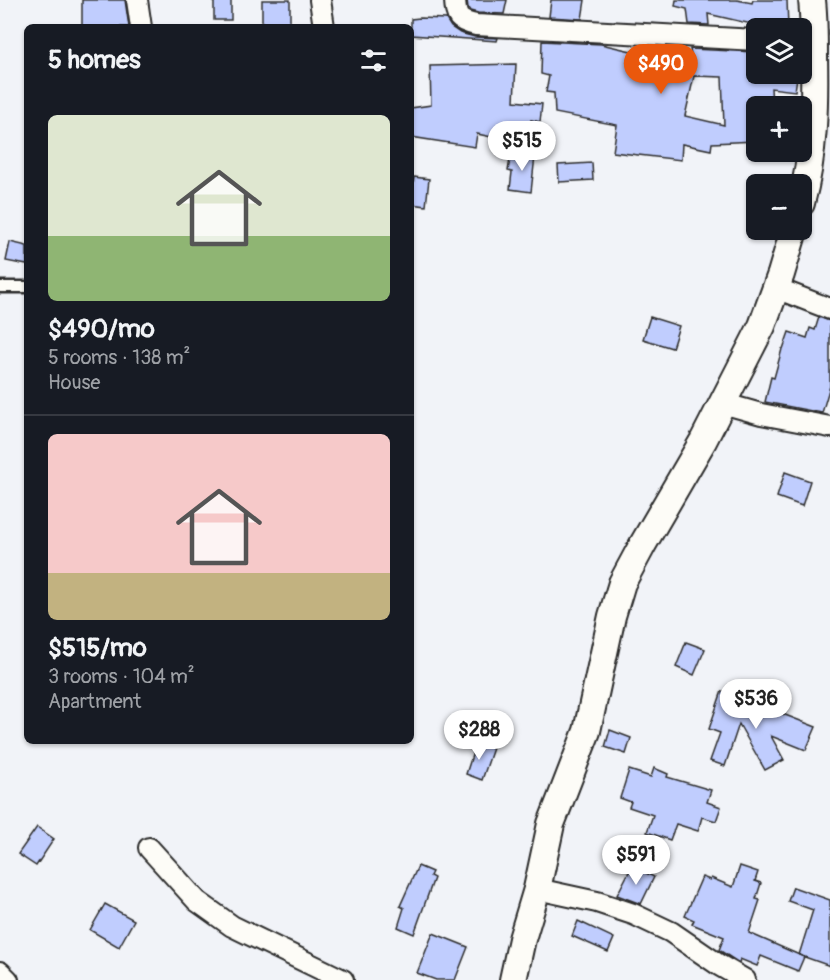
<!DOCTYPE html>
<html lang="en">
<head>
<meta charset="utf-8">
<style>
	body { margin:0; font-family:Pangolin,sans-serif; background:#242831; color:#f1f3f6; height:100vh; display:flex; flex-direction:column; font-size:22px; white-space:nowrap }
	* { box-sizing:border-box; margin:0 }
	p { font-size:20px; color:#9ea1a6 }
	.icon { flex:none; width:33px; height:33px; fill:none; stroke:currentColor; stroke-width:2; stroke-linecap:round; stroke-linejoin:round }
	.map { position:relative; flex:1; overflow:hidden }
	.drawer { position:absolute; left:24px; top:24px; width:390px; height:720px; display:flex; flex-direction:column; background:#171b24; border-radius:9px; box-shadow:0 2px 4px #0004 }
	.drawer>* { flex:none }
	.fabs { position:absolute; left:746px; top:18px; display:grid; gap:12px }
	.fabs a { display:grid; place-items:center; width:66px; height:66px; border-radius:9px; background:#171b24; box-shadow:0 2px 4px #0004; font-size:30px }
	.price { position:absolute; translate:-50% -51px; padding:0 14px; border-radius:21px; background:#fff; color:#222; font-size:20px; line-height:39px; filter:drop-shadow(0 2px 3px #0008) }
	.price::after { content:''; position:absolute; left:50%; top:36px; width:18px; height:14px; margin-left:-9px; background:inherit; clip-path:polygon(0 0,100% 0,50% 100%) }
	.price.selected { background:#ea580c; color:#fff }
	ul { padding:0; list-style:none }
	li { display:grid; align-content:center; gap:12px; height:318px; padding:0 24px }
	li+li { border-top:2px solid #363941 }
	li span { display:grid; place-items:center; height:186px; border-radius:9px; color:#555 }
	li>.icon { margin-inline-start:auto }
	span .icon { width:108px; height:108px; fill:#fffc; stroke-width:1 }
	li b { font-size:26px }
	h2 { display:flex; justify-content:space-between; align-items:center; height:72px; padding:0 24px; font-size:26px }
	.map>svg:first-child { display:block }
</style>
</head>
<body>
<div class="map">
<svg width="830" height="980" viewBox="0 0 830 980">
	<rect width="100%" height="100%" fill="#f1f3f8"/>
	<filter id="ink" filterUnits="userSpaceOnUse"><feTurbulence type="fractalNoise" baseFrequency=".0167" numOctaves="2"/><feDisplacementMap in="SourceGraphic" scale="12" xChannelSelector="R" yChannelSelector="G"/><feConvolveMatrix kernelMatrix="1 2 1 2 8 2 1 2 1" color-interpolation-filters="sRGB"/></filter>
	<g filter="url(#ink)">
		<g fill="#c0cdfe" stroke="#2b2b2b" stroke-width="1.5" fill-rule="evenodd">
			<path d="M82,0h43l4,27h-47z"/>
			<rect x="214" y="0" width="17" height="20"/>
			<rect x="262" y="0" width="28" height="27"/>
			<path d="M467,0h40l-3,14 -26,-1 -8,-2 -2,-3z"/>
			<path d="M551,0h34l-3,19 -33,-2z"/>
			<path d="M676,0h61l15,3 1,-3h34l1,28h-36v-4l-44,-10 1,11 -20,-1 -2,-15 -12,-3z"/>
			<path d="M420,18l26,1 5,8 9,6 15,4 23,1 -1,3 -86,-6v-16z"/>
			<path d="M542,41l59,3 39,9 1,-5 51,16 -2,-15 66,3v22h13l28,3 -2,14 -24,-3 1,18h-16v35l-44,2 -1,7 -29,-6 -1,16 -68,-8 4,-27 -62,-12 -1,-20 -8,-1 3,-16 -8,-2zM694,76l28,1 2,48 -39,-9z"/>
			<path d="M516,64l-2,37 28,3 -2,18 -9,-2 -5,24 -49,-10 -2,13 -64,-10v-29l20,-3 -1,-39z"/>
			<path d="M511,153l24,3 -4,36 -21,-3 2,-17 -4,-1z"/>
			<path d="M592,163l1,17 -34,2 -1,-17z"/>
			<path d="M414,177l15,2 -3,27 -15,-2z"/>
			<path d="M10,242l17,4v19l-21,-4z"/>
			<path d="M650,317l29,9 -7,22 -29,-9z"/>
			<path d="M819,317l11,4v65l-8,27 -57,-11 6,-25 3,1 8,-29h1l6,-17 18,6 3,-10 5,2z"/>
			<path d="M785,472l25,9 -8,25 -25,-9z"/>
			<path d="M686,642l19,7 -11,26 -18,-8z"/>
			<path d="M722,691l35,13 59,23 -10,23 -35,-14 13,24 -19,10 -26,-46 -14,42 -15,-5 10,-28 -11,-4z"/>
			<path d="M610,730l21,8 -5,16 -21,-7z"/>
			<path d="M476,743l17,5 -11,32 -16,-6z"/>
			<path d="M654,768l14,6 -1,3 44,13 -4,12 14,5 -5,14 -14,-4 -4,14 -22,-7 -6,16 -23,-8 6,-17 -24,-8 2,-5 -11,-4 9,-28 22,7z"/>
			<path d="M37,827l17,12 -18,27 -18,-12z"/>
			<path d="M418,866l14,6 -2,4 4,2 -20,56 -16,-7 6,-19 -4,-2z"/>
			<path d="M632,866l22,11 -13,27 -24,-9z"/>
			<path d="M740,866l18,6 -3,9 6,2 -5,16 4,1 -11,33 55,24 -6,14 -37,-15 -4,10 -17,-7 -1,4 -20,-13 5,-13 -32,-13 2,-4 -9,-4 17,-39 8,3 1,-2 22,9z"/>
			<path d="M793,887l37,13v66l-31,-11 14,-45 -25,-9z"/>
			<path d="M105,904l29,16 -15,27 -29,-17z"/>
			<path d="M578,921l36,17 -6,14 -36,-16z"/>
			<path d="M433,933l35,14 -13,33h-19l-19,-7z"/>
		</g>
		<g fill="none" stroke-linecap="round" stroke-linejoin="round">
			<g stroke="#2b2b2b" stroke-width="15">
				<path id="service" d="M0,287h27"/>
			</g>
			<g stroke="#2b2b2b" stroke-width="24">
				<g id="minor">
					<path d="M137,0l4,27"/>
					<path d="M320,0l4,27"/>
					<path d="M455,0c1,18 3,21 21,25l280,15"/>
					<path d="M776,288l54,21"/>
					<path d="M722,403l39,11 69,13"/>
					<path d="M149,848l48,53 35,25 111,54"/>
					<path d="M537,889l60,13 36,12 38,18 48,33 26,15"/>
					<path d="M0,972l8,8"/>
				</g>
			</g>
			<g stroke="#2b2b2b" stroke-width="30">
				<g id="tertiary">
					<path d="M801,203c13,-48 14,-97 13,-147 0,-19 0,-37 -2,-56"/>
					<path d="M513,980l9,-41 15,-50 14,-65 36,-93 25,-115 10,-33 21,-39 60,-103 59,-115 19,-52 13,-44"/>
				</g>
			</g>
			<use href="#service" stroke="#fdfcf7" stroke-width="10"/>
			<use href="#minor" stroke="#fdfcf7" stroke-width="20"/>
			<use href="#tertiary" stroke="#fdfcf7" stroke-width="26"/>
		</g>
	</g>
</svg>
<div class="fabs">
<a><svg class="icon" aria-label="layers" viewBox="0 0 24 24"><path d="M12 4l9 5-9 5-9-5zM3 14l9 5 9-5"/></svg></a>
<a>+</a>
<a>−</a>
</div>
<b class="price selected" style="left:661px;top:95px">$490</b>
<b class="price" style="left:522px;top:172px">$515</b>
<b class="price" style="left:756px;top:730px">$536</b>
<b class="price" style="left:479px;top:761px">$288</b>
<b class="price" style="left:636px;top:886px">$591</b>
<section class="drawer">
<h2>5 homes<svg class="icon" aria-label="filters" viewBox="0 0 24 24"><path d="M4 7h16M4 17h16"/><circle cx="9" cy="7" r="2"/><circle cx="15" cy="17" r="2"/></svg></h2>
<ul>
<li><span style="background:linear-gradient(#dfe7d0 65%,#8fb573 0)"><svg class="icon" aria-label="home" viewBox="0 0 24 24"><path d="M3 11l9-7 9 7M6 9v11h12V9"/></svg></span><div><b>$490/mo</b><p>5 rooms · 138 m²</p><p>House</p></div></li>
<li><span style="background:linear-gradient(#f6c9c9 75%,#c2b280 0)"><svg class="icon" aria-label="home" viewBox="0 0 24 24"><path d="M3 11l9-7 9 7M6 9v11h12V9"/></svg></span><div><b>$515/mo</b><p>3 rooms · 104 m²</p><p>Apartment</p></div></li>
</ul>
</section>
</div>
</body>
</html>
